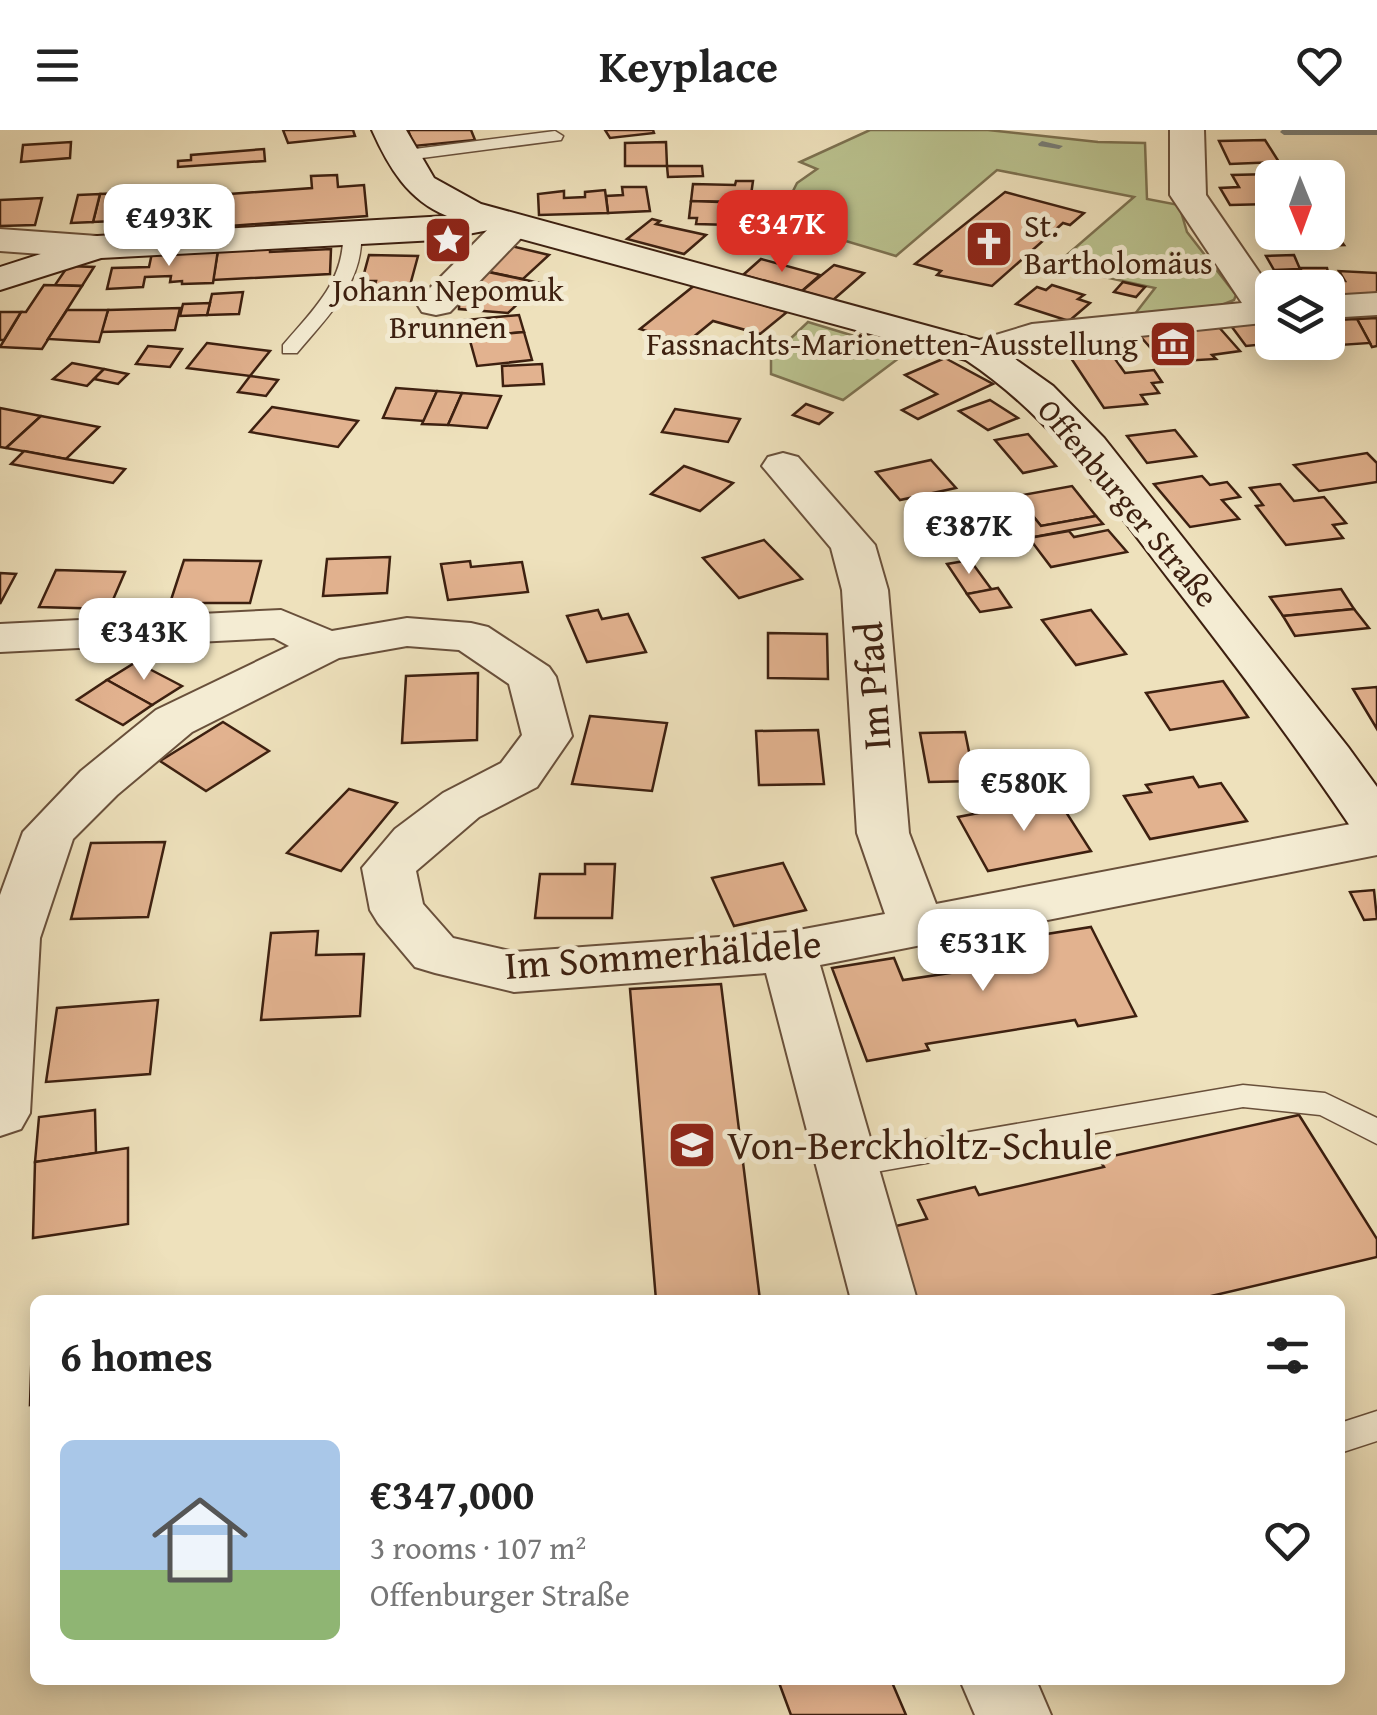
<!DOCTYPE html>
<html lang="en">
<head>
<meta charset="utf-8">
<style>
	body { margin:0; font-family:"Gentium Book Plus",serif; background:#f2f2f2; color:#222; height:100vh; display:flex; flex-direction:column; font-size:38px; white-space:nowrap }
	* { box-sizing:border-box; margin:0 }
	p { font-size:32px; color:#767676 }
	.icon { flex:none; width:55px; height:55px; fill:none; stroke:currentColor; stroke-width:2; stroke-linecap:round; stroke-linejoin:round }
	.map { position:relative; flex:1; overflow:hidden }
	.drawer { position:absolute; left:30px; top:1165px; width:1315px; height:390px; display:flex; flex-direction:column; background:#fff; border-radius:15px; box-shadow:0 5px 25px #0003 }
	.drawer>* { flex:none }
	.needle { width:65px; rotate:179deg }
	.tools { position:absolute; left:1255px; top:30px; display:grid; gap:20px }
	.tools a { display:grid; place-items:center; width:90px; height:90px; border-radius:15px; background:#fff; box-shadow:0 5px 25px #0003; font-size:50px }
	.price { position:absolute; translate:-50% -85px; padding:0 22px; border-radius:20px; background:#fff; color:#222; font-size:32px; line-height:65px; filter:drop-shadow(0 2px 5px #0008) }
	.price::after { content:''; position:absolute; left:50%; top:60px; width:30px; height:22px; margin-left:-15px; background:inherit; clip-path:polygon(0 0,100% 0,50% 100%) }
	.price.current { background:#d93025; color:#fff }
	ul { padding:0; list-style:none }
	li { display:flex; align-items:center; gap:30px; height:250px; padding:0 30px }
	li span { display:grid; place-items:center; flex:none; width:280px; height:200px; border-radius:15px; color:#555 }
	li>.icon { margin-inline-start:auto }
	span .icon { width:120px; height:120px; fill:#fffc; stroke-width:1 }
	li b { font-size:42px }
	h2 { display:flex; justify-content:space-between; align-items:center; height:120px; padding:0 30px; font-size:42px }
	header { display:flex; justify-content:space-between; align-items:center; height:130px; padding:0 30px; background:#fff; font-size:45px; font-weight:600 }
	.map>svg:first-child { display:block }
</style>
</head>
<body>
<header><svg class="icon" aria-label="menu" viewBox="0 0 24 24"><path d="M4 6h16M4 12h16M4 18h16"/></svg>Keyplace<svg class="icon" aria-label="heart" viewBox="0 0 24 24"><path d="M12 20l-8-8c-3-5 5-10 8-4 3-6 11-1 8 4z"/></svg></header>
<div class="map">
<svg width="1377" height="1585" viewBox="0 0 1377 1585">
	<rect width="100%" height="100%" fill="#eee1bc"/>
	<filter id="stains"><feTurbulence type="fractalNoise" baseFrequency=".002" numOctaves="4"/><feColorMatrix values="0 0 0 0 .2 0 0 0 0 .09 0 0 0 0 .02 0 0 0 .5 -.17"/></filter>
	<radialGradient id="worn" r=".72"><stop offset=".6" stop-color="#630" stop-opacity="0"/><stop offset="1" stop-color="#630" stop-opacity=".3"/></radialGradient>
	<g fill="#bac28f" stroke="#7c7150" stroke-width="2.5">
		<path d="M870,0h118l110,12 47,1 2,56 32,6 8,27 49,63 -2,5 -20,8 -83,11 24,-31 -101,-22 80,-69 -137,-27 -101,86 -77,-23 10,-7 -46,-15 14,-28 20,-14 -17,-7z"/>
		<path d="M808,192l99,30 -64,48 -72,-26v-17z"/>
	</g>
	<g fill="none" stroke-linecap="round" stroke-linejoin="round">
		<g fill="#777d77" fill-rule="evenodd">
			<path d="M1282,0h95v5h-93l-4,-3z"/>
			<path d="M1042,11l21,5 -4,3 -20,-3 -1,-2z"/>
		</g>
	</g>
	<g fill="#e2b28f" stroke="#3d2010" stroke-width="2.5">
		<path d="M283,0h70l2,6 -67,7z"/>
		<path d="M408,0h63l4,10 -61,6z"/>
		<path d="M605,0h48l1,3 -44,5z"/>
		<path d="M1265,10l14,22 -49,2 -11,-23z"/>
		<path d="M71,12l-1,16 -49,4 2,-17z"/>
		<path d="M666,12l1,24h-42v-23z"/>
		<path d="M264,19l1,12 -87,6v-6l13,-1v-5z"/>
		<path d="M667,36h35l1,10 -35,1z"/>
		<path d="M1275,44l-3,21 -5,1 5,8 -42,1 -10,-17 19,-1 -7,-12z"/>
		<path d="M337,45l1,12 26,-2 3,31 -151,11v-32l96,-7 -1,-12z"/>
		<path d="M736,51h17l-2,14h-17l-1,7 -42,-1 2,-17 42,1z"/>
		<path d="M622,57h24l4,24 -42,2 -2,-17 17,-1z"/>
		<path d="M201,60l-5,28h-29l5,-27z"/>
		<path d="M605,60l3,23 -69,2 -1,-21 26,-3v7l21,-1v-5z"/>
		<path d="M172,61l-5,27 -26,2 6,-28z"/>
		<path d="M147,62l-6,28 -25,1 6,-28z"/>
		<path d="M1005,62l79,21 -14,12 -7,-2 -71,63 -55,-11 4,-4 -26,-7z"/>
		<path d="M122,63l-6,28 -23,1 7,-28z"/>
		<path d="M100,64l-7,28 -22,1 7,-28z"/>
		<path d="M42,68l-7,27 -35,1v-26z"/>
		<path d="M691,71l57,2 -1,16 -14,-1 -1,7 -36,-1 1,-6h-8z"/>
		<path d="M652,89l8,2 -4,3 50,11 -22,19 -57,-15z"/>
		<path d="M1328,93l16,22 -56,2 -9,-15h49z"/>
		<path d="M507,115l42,10 -26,24 -44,-9z"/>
		<path d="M270,118v4l61,-3 -1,25 -117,6 5,-30z"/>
		<path d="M218,120l-5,33 -31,1v-3l-12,1 1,-6 -26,1 -2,10 -36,2 5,-21 37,-1 3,-14z"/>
		<path d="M369,125l49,1 -9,33 -35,-1 2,-7h-14z"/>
		<path d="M1294,125l6,14 -26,1 -8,-14z"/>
		<path d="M761,129l59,16 -18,16 -59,-16z"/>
		<path d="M834,135l30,8 -31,27 -31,-9z"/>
		<path d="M68,136l26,1 -12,19 -27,-1z"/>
		<path d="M1300,138h27l3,13h15l-6,-10 38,2v23l-49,2v-10h-17z"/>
		<path d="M479,140l61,13 -32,30 -49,-4 1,-21z"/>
		<path d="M1123,152l22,5 -9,10 -22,-5z"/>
		<path d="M44,155l38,1 -40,63 -42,-2 21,-35h5z"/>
		<path d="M695,155l92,27 -27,22 -47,-13 -27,22 -46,-14z"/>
		<path d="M1052,155l32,10 -6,4 12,4 -21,18 -53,-17 21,-17 9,3z"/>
		<path d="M243,162l-4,22 -32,1 5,-21z"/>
		<path d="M210,173l-3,12 -27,1 3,-12z"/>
		<path d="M180,178l-5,22 -74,2 7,-22z"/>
		<path d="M67,180h41l-9,32 -51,-3z"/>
		<path d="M0,182h21l-17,28h-4z"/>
		<path d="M519,185l5,17 -55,5 -4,-17z"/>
		<path d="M1377,188v28l-5,1 -15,-28z"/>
		<path d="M1272,189v23h14l-40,4 -17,-23z"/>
		<path d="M1357,189l13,24 -45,3 3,-18 13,-1 -6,-7z"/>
		<path d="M1217,195l23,26 -28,4 4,4 -53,3 -23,-26z"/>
		<path d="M524,202l8,28 -55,6 -8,-29z"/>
		<path d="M1101,209l24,34 29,-3 8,12 -10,1 7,10 -18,2 6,9 -43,4 -43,-65z"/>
		<path d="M207,213l63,8 -20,25 -63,-8z"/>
		<path d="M148,216l34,3 -12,18 -34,-3z"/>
		<path d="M945,228l48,26 -75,35 -16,-9 35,-16 -32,-19z"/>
		<path d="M72,233l32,6 -17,17 -34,-7z"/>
		<path d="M542,234l2,20 -41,2 -1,-20z"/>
		<path d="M104,239l24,5 -10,10 -24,-5z"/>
		<path d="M250,246l28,4 -12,16 -28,-4z"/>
		<path d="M396,258l41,3 -13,30 -41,-3z"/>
		<path d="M437,261l25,2 -14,32 -26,-1z"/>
		<path d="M462,263l39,3 -14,32 -39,-3z"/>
		<path d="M990,270l28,18 -30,12 -29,-19z"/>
		<path d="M806,274l26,9 -13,11 -26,-9z"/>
		<path d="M272,277l86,14 -20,26 -88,-15z"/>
		<path d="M0,278l41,8 -35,32 -6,-1z"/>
		<path d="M675,279l65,10 -12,23 -66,-10z"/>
		<path d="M41,286l58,11 -33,32 -60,-11z"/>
		<path d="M1175,300l21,26 -49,7 -20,-27z"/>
		<path d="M1028,304l28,32 -33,7 -28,-33z"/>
		<path d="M24,321l42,8 59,10 -12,14 -102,-19z"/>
		<path d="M1367,323l10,10v19l-58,9 -25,-26z"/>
		<path d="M931,330l25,28 -56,12 -24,-28z"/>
		<path d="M684,336l49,17 -33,28 -49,-17z"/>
		<path d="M1202,346l8,9 17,-3 13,15 -18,3 17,19 -49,8 -36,-43z"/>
		<path d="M1280,354l14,17 30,-4 22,26 -13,2 10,13 -57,7 -30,-39 7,-1 -13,-17z"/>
		<path d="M1072,356l24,30 -55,10 -24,-30z"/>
		<path d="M1017,366l24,30 55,-10 7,8 -74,14 -30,-39z"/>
		<path d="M963,367l18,19 -31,8 -18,-19z"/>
		<path d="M1108,400l19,22 -76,15 -22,-29 40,-7 5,6z"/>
		<path d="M764,410l38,39 -63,19 -36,-40z"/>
		<path d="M390,427l-3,36 -64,3 4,-37z"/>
		<path d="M184,430l77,1 -11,42h-80z"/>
		<path d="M970,430l22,30 -25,4 -20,-30z"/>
		<path d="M470,431l1,6 51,-5 6,30 -80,8 -7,-36z"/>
		<path d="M56,440l69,2 -16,37 -70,-2z"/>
		<path d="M0,443l16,1 -16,30z"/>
		<path d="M998,458l13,19 -31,5 -13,-18z"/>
		<path d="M1341,459l13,20 -71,7 -13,-19z"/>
		<path d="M1354,479l15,19 -74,8 -12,-20z"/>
		<path d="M598,480l4,9 26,-5 18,38 -59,10 -20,-46z"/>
		<path d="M1091,480l35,44 -50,11 -34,-45z"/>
		<path d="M768,503l59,1 1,45 -60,-1z"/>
		<path d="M136,532l46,24 -30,19 -45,-25z"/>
		<path d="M478,543l-1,67 -75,3 4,-67z"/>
		<path d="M107,550l45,25 -29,20 -46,-25z"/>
		<path d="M1223,551l25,36 -78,13 -24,-37z"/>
		<path d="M1377,557v42l-24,-40z"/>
		<path d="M590,586l77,7 -15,68 -80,-7z"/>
		<path d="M223,592l46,29 -63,40 -46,-30z"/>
		<path d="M818,600l6,54 -65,1 -3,-54z"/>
		<path d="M965,602l10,49 -46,1 -9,-49z"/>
		<path d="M1193,647l6,10 22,-4 26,38 -97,18 -26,-43 27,-4 -5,-7z"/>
		<path d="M349,659l48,14 -56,68 -54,-18z"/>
		<path d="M1057,668l34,53 -103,20 -30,-54z"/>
		<path d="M165,712l-17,75 -77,2 20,-76z"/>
		<path d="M783,733l23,47 -72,16 -22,-48z"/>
		<path d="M585,734h30l-3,54h-77l5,-44h45z"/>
		<path d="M1374,760l3,29 -13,1 -14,-28z"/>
		<path d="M1091,797l45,89 -58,10 -3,-6 -149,24 3,6 -62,11 -35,-93 62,-10 9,22 67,-10 -11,-23 47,-8 7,6 18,-3 -3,-5z"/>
		<path d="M318,801l-2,24 48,-1 -4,62 -99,4 10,-87z"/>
		<path d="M721,854l39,316h-104l-26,-311z"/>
		<path d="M158,870l-8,74 -104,8 11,-74z"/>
		<path d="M95,980l1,43 -61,9 4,-45z"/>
		<path d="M1299,985l78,124v18l-183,43h-16l-2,-3 -14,3h-249l-30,-71 44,-10 -9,-19 57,-13 4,8 125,-28 -5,-8z"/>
		<path d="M128,1018v76l-95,14 2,-76z"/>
		<path d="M33,1178l2,96 -5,1z"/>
		<path d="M778,1550h113l15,35h-115z"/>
	</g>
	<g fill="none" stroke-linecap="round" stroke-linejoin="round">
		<g stroke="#69503b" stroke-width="3">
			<g id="lane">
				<path d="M555,1l8,5 -2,4 -162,21 -9,-5 9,-5z"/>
				<path d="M352,98l9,5c3,50 -34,84 -64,120h-14v-8c29,-34 62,-64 60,-112z"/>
				<path d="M1243,955l82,8 52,25v26l-57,-29 -77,-8 -396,70 -11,-4 -4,-8 4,-8 11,-4z"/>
				<path d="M1377,1281v30l-37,12v-30z"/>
			</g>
		</g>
		<g stroke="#69503b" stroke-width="4">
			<g id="street">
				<path d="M1170,0h34l2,65 66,96v31l-236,25 -56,17 -14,-4 -6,-8 6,-8 66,-20 210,-21 -72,-108z"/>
				<path d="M512,85l13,3 5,8 -5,8 -75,78 -14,3 -14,-3 -5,-8 5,-8 77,-78z"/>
				<path d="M0,99l97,7 13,3 5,8 -5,8 -13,3 -97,-7z"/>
				<path d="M1377,163v22l-49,3v-22z"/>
				<path d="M783,323l15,4 77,88 13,45 21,243 27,71 441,-85v36l-557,110 97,335h-66l-85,-327 -252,19 -79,-19 -20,-6 -37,-44 -8,-13 -8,-42 33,-39 48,-36 58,-30 21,-28 -13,-51 -50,-34 -52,-4 -68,12 -147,74 -75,63 -44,44 -33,99 -10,175 -9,16 -21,7v-241l23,-63 58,-61 75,-61 133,-64 -15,-8 -274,14v-28l281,-14 51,21 75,-13 64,5 17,4 61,40 7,10 16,59 -35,51 -58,30 -63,54 7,33 30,34 61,14 274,-20 97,-18 -28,-81 -15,-243 -11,-42 -69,-82 6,-9z"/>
				<path d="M960,1550h76l15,35h-76z"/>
			</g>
		</g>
		<g stroke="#3d2010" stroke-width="4">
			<path id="secondary" d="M372,0h34l28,48 47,26 513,140 59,42 51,52 244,309 29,40v56l-19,-5c-59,-89 -124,-175 -190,-260 -62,-80 -116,-161 -202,-218l-477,-130 -53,10 -335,18 -101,32v-23l97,-31 350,-20c-39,-16 -58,-48 -75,-86z"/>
		</g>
		<use href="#lane" fill="#f4ecd3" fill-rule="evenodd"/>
		<use href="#street" fill="#f4ecd3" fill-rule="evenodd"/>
		<use href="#secondary" fill="#f4ecd3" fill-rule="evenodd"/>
	</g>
	<defs>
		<g id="sight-square" transform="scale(2.5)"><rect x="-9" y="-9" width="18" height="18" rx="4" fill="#8f2418" stroke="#f4ecd3"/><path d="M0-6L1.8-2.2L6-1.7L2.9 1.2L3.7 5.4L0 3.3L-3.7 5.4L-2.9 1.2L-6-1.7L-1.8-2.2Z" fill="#fff"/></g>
		<g id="church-square" transform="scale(2.5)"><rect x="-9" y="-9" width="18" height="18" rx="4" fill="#8f2418" stroke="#f4ecd3"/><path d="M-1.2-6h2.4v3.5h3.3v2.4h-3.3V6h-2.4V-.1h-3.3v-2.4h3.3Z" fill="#fff"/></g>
		<g id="museum-square" transform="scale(2.5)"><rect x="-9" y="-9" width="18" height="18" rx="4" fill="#8f2418" stroke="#f4ecd3"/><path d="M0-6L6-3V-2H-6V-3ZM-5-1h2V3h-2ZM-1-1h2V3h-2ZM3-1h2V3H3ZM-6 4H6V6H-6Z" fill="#fff"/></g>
		<g id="school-square" transform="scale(2.5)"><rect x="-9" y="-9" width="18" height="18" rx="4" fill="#8f2418" stroke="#f4ecd3"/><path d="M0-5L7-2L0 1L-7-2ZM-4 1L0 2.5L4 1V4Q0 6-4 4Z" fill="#fff"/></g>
	</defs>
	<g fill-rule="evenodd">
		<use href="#sight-square" x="448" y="110"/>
		<use href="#church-square" x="989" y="114"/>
		<use href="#museum-square" x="1173" y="214"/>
		<use href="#school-square" x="692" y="1015"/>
	</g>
	<g text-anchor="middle" stroke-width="10" stroke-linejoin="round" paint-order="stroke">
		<g font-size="32" fill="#3d2010" stroke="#f4ecd3" text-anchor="start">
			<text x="1024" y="107">St.<tspan x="1024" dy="37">Bartholomäus</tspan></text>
			<text x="448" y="171" text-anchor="middle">Johann Nepomuk<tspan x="448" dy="37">Brunnen</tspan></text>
			<text x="1138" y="225" text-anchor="end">Fassnachts-Marionetten-Ausstellung</text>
		</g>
		<g font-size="32" fill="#3d2010" stroke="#f4ecd3">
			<text transform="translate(1128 373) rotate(50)" y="11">Offenburger Straße</text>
		</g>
		<g font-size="40" fill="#3d2010" stroke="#f4ecd3">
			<text transform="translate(872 556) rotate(-94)" y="14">Im Pfad</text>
			<text transform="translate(663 824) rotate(-4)" y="14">Im Sommerhäldele</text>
		</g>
		<g font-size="40" fill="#3d2010" stroke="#f4ecd3" text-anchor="start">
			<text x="727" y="1029">Von-Berckholtz-Schule</text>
		</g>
	</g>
	<rect width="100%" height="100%" filter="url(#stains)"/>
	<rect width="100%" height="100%" fill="url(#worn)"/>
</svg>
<div class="tools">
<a><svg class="needle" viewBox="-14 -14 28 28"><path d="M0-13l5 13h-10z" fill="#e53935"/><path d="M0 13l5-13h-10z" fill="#767676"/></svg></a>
<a><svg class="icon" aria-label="layers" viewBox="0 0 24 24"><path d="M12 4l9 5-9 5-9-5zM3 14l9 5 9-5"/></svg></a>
</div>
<b class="price" style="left:169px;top:139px">€493K</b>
<b class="price current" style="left:782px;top:145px">€347K</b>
<b class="price" style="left:969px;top:447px">€387K</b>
<b class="price" style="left:144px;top:553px">€343K</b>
<b class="price" style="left:1024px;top:704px">€580K</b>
<b class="price" style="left:983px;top:864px">€531K</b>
<section class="drawer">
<h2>6 homes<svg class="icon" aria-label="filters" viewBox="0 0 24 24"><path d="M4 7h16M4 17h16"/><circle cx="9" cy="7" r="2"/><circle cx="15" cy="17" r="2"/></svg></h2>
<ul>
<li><span style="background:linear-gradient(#a9c7e8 65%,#8fb573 0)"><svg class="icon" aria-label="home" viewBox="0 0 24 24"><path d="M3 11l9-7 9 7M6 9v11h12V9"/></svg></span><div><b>€347,000</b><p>3 rooms · 107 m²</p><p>Offenburger Straße</p></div><svg class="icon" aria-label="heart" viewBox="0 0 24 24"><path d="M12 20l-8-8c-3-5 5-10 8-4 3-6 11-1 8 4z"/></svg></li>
</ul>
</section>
</div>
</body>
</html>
